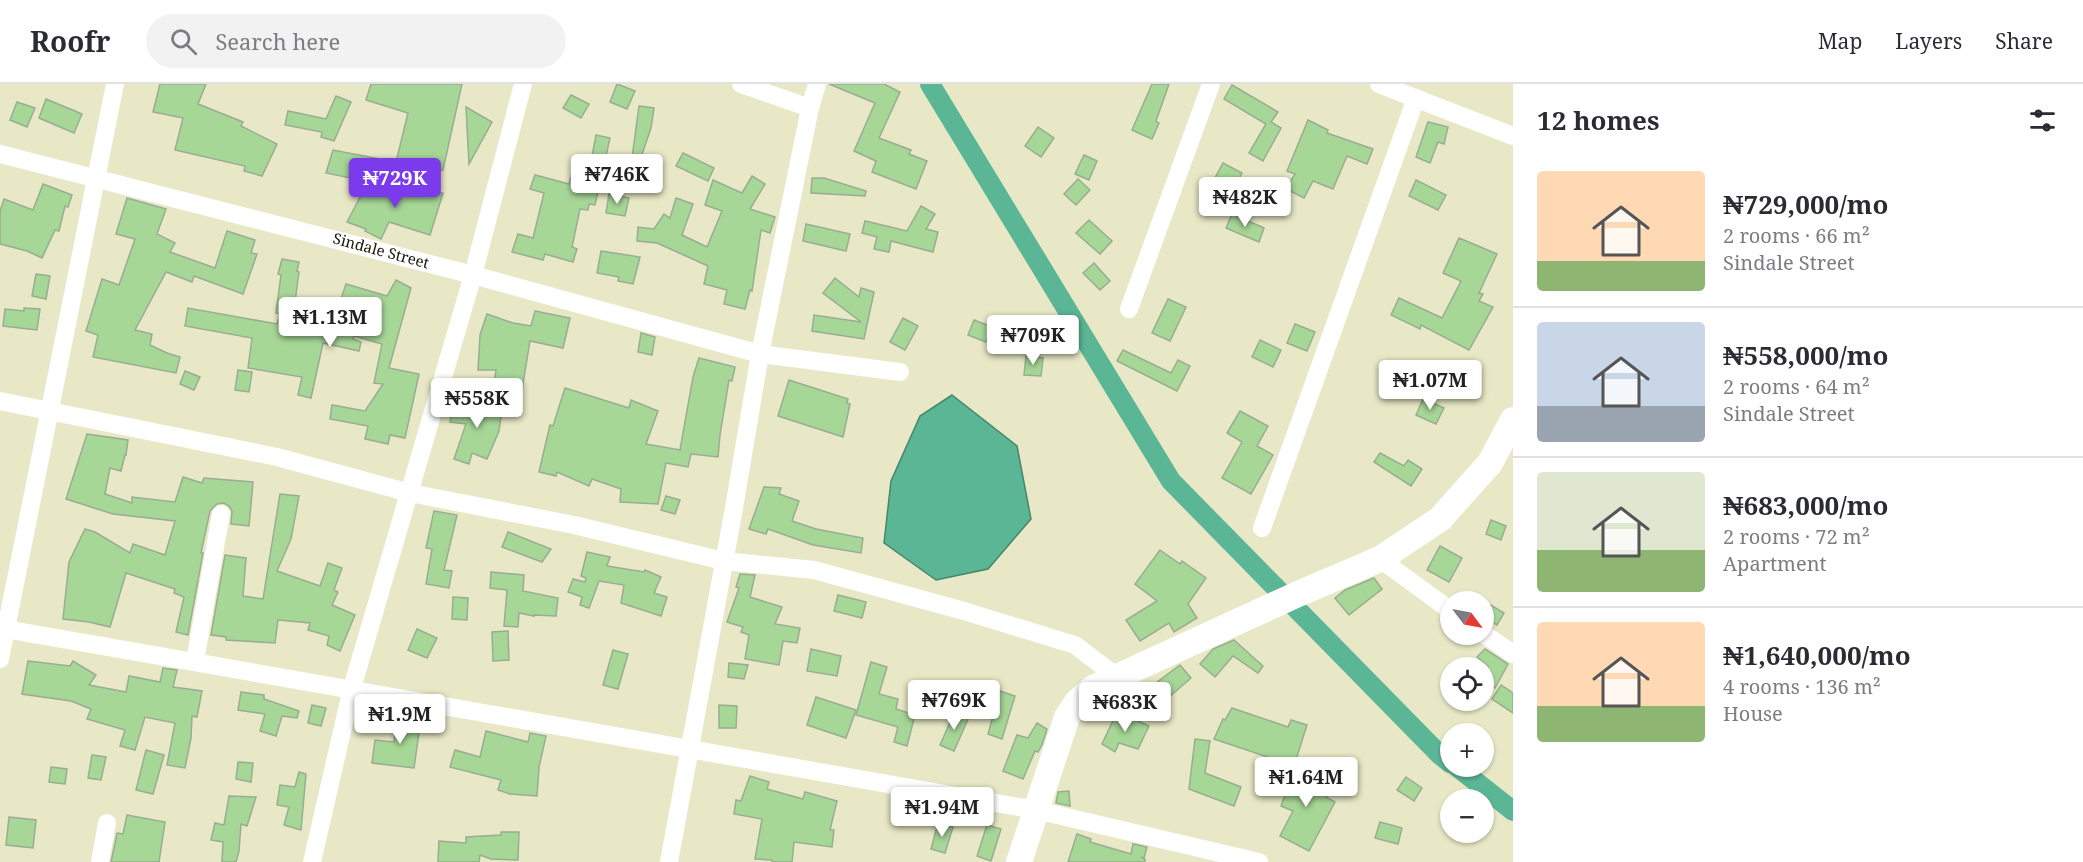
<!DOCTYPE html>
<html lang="en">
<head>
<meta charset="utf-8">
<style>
	body { margin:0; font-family:"Noto Serif",serif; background:#f2f2f3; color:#2b2b33; height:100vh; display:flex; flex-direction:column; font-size:22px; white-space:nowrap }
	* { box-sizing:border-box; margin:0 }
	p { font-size:20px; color:#7c7c81 }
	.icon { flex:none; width:33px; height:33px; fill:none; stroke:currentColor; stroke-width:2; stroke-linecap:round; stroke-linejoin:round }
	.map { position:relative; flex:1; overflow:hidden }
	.side { display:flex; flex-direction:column; background:#fff; width:570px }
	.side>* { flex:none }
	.needle { width:39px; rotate:122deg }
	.controls { position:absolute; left:1440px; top:507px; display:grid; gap:12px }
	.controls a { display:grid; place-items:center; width:54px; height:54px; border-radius:50%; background:#fff; box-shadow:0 2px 4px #0004; font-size:30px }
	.price { position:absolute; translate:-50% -51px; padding:0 14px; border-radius:6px; background:#fff; color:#222; font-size:20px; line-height:39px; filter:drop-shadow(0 2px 3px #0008) }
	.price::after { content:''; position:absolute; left:50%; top:36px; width:18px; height:14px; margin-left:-9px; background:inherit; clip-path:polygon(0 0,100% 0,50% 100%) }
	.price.selected { background:#7c3aed; color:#fff }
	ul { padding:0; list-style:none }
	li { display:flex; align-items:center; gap:18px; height:150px; padding:0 24px }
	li+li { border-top:2px solid #e1e1e2 }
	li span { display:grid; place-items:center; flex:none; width:168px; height:120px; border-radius:6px; color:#555 }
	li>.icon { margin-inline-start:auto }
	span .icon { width:72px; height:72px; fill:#fffc; stroke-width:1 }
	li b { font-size:26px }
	h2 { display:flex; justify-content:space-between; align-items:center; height:72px; padding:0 24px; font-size:26px }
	header { display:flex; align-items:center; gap:36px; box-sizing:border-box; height:84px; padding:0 30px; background:#fff; border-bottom:2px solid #e1e1e2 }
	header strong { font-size:28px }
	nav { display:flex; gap:33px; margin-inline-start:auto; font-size:21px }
	.search { width:420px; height:54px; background:#f2f2f3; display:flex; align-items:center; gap:15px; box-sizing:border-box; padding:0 21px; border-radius:33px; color:#7c7c81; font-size:22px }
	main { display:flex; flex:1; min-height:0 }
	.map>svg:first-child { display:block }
</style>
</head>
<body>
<header>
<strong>Roofr</strong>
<div class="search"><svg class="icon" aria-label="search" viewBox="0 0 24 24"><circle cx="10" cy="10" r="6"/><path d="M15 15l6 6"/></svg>Search here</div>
<nav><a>Map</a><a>Layers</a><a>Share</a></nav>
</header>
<main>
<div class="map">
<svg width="1513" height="778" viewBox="0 0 1513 778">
	<rect width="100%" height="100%" fill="#e8e8c6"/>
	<path fill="#5bb696" stroke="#46866c" stroke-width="1.5" d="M952,311l65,51 14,73 -43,50 -52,11 -52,-37 7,-62 29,-65z"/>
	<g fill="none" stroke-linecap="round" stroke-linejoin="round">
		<g stroke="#5bb696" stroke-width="20">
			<path d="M930,0l241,397 268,273 11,9"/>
			<path d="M1456,682l57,45"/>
		</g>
	</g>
	<g fill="#a7d797" stroke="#98ad91" stroke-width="1.5">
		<path d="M160,0h46l-8,20 45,18 -2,4 36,18 -15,32 -18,-5 1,-5 -70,-16 8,-32 -30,-6z"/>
		<path d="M371,0h91l-19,86 -77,5v6l-40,-8 7,-23 63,12 12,-49 -42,-13z"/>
		<path d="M617,0l18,7 -8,18 -17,-7z"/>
		<path d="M829,0h55l16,8 -21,46 32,12 -2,4 18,7 -11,28 -44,-17 4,-11 -22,-10 21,-48z"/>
		<path d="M1152,0h17l-13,37 3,2 -7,16 -20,-9z"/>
		<path d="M1232,1l46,27 -7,10 10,6 -18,33 -14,-8 17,-29 -42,-25z"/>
		<path d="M571,11l18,9 -8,14 -18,-10z"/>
		<path d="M336,12l15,6 -17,39 -13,-4 1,-5 -37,-7 3,-14 38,8z"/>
		<path d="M46,15l36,15 -8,19 -35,-15z"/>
		<path d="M17,18l18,6 -8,19 -17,-7z"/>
		<path d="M639,22l15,2 -3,20 -11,32 -8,-2z"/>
		<path d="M466,23l26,15 -23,42z"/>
		<path d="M1308,36l20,10 -1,3 46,16 -6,15 -20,-8 -14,33 -20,-8 -9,17 -18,-9 9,-15 -8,-3z"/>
		<path d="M1428,38l20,5 -4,17 -6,-2 -8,21 -14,-6z"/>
		<path d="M1038,43l16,11 -13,19 -16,-11z"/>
		<path d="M596,51l14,3 -15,67 -6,-1 -1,6 -8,-1 -8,38 5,2 -4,13 -28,-8 -2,6 -31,-8 6,-18 15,4 11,-45 -14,-4 5,-14 34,9 4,-15 16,3z"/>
		<path d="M683,69l31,15 -6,13 -32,-15z"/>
		<path d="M1084,71l13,6 -8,19 -14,-6z"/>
		<path d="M1223,79l19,10 -8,15 -19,-10z"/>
		<path d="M752,92l13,8 -15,25 25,8 -5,16 -9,-3 -9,61 -2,-1 -5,19 -21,-5 3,-14 -23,-6 4,-18 -51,-23 -20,-2 1,-14 16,2 10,-15 6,4 6,-20 17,6 -11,31 25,12 15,-36 -17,-6 8,-25 29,13z"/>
		<path d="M812,94h12l42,13 -1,5 -54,-3z"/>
		<path d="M1078,95l12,11 -14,15 -12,-11z"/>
		<path d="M1416,96l30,15 -8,15 -29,-14z"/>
		<path d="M368,98l75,11 -13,42 -41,-13 -8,17 -16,-8 1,-2 -19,-7z"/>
		<path d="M43,100l29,11 -4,12 -3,-1 -6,25 -4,-1 -13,28 -15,-7 -27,-7v-33l4,-12 29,11z"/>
		<path d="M609,110l20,4 -4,18 -19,-3z"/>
		<path d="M127,114l39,11 -9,25 18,9 -5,9 45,16 12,-37 28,9 -4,13 6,1 -14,40 -49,-18 -2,6 -26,-10 -31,58 17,4 -2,11 17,8 13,4 -4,16 -83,-16 5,-22 -12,-4 16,-52 17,6 16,-46 -19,-5z"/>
		<path d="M921,122l14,8 -9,15 12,3 -5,20 -42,-11 -2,11 -15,-3 3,-12 -15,-4 3,-12 42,10z"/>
		<path d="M1232,130l32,14 -5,14 -33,-14z"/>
		<path d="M1089,136l23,21 -12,13 -24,-21z"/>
		<path d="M806,140l44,10 -4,17 -43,-10z"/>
		<path d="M1459,154l38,16 -18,39 4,1 -4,7 14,6 -24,43 -48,-25 -1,4 -29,-14 8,-17 43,20 19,-37 -18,-8z"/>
		<path d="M601,167l39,6 -7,27 -15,-3 1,-4 -22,-4z"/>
		<path d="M282,175l17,3 -2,9 2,1 -6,45 45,16 8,-32 -5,-2 5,-15 41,12 9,-16 15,8 -22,80 30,6 -14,64 -15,-3 -2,9 -23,-5 3,-13 -38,-7 2,-14 33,6 18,-27 -9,-1 8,-39 -28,-8 -1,3 8,3 -2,9 -36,-8 -12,55 -13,-3 4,-18 -54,-9 4,-30 -67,-12 3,-18 89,16 3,-10 -4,-1 5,-38 -3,-1z"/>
		<path d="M1094,179l16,18 -10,9 -17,-17z"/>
		<path d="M36,190l14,2 -4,23 -14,-3z"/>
		<path d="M835,194l24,19 2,-9 13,4 -10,47 -52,-8 2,-16 47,7 -38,-29z"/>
		<path d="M1168,215l18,8 -16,34 -18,-8z"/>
		<path d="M24,224l16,1 -3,21 -34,-4 2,-17 19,2z"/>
		<path d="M535,227l35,7 -7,30 -33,-7 -9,55 -28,-5 3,-21h-18l2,-35 7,-21 26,9 18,3z"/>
		<path d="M903,234l15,8 -13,24 -15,-8z"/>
		<path d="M974,236l18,7 -6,15 -18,-7z"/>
		<path d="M1295,240l20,8 -8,19 -20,-8z"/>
		<path d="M641,249l14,4 -3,18 -14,-3z"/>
		<path d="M1260,256l21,10 -8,17 -21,-10z"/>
		<path d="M1123,266l48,23 7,-13 12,6 -13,25 -60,-30z"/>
		<path d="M1026,272l17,2 -2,18 -17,-1z"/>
		<path d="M699,274l36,9 -3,14 -3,-1 -9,55 -2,22 -27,-3 -3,13 -22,-4 -8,41 -38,-2 1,-13 -29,-10 -3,7 -32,-14 -1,4 -17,-4 11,-47 3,1 12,-38 64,20 2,-8 27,11 -12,33 34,6 13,-73z"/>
		<path d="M238,286l14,2 -3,20 -14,-2z"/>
		<path d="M185,287l15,6 -6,13 -14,-6z"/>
		<path d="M789,296l59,19 -1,4 3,1 -7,33 -65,-21z"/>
		<path d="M1423,315l21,9 -8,16 -20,-9z"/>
		<path d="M484,316l19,2 -4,29 -12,28 -15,-6 -3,11 -15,-5 12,-35 -16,-2 3,-18 30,4z"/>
		<path d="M1240,327l28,15 -11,20 16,9 -22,39 -29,-16 20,-36 -15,-9z"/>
		<path d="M87,350l41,6 -2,15h-1l-4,16 -11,-3 -5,26 27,9v-6l43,5 8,-25 19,6 2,-5 49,4 -4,44 -18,-2 1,-13 -3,-5 -5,-3 -7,1 -7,7 -9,42h2l-15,82 -12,-3 8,-35 -10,-4 1,-4 -49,-16 -16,54 -21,-5 -26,-3 6,-57 16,-33 10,3 35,21 3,-9 32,11 10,-34 -62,-7 -47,-15z"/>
		<path d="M1380,369l24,13 4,-6 14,9 -11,17 -37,-24z"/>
		<path d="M764,403l17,1 -2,6 20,7 -7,20 24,8 47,9 -2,15 -48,-8 -45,-16 -2,5 -17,-5z"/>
		<path d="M280,410l19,2 -8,43 -14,32 43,15 8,-23 14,5 -8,22 4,2 -6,13 23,10 -15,36 -13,-6 2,-9 -21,-6 2,-7 -32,-3 -3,23 -49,-3v-3l-15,-2 14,-80 21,3 -3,38 20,3z"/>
		<path d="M666,412l14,4 -5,14 -14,-4z"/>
		<path d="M434,427l23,4 -13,55 8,1 -3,17 -23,-4 6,-35 -6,-1z"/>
		<path d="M1491,436l15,6 -5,14 -15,-6z"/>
		<path d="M508,448l43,17 -9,13 -40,-15z"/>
		<path d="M1440,462l22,12 -13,24 -22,-12z"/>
		<path d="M1160,466l20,14 2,-3 24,17 -18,26 9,14 -23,14 -5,-9 -29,18 -14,-21 31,-19 -22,-17z"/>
		<path d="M587,468l23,5 -3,9 37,6 1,-2 16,7 -7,16 13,4 -6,19 -40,-13 3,-18 -25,-4 -10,27 -9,-3 2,-8 -14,-5 5,-13 12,3 1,-4 -5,-2z"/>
		<path d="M491,488l33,3 -1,16 35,7 -2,18 -22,-1v1l-15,-3 -1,14 -14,-1 3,-36 -17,-2z"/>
		<path d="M740,490l15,1 -5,22 32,10 -7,17 25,4 -3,15 -14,-2 -4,24 -34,-6 4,-24 -8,-3 2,-5 -16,-5 12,-34 -3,-1z"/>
		<path d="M1374,494l8,11 -33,26 -14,-17 10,-8z"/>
		<path d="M838,511l28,7 -4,16 -28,-7z"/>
		<path d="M453,513l15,1 -1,22 -15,-1z"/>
		<path d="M1484,517l20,12 -7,12 -13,-8z"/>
		<path d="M417,545l20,9 -10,20 -19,-8z"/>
		<path d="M508,547l1,29 -16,1 -1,-29z"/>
		<path d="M1234,556l29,26 -5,7 -25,-17 -18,21 -15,-13 13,-15z"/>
		<path d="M811,565l30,7 -4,20 -30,-5z"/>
		<path d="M1485,565l23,15 -13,24 -11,-6v-8l4,-7 -11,-10z"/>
		<path d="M613,566l15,4 -10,35 -15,-4z"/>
		<path d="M28,577l42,5 3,-5 23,14 -7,10 37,7 3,-16 31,6 3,-14 14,2 -4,17 29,4 -5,26 -5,-1 -1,22 -6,30 -18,-3 8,-42 -30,-6 -10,33 -15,-4 5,-16 -38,-11 4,-10 -20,-8 -49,-7z"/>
		<path d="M871,578l16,5 -8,27 19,5 -2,10 19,6 -8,31 -13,-4 4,-15 -42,-12z"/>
		<path d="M729,579l19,2 -4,14 -16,-2z"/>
		<path d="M1180,581l11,13 -23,20 -12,-15z"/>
		<path d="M1501,601l12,8v20l-21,-14z"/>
		<path d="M1000,607l15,5 -13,43 -14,-5z"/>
		<path d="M241,608l23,3v4l35,12 -2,7 -15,-2 -6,20 -16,-5 5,-17 -27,-4z"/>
		<path d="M816,613l40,13 -10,28 -39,-13z"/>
		<path d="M312,621l14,3 -5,18 -13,-3z"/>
		<path d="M719,621l18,1 -1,22h-17z"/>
		<path d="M1232,624l56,19 3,-7 16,5 -13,41 -80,-27 9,-20 2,1z"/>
		<path d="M955,627l14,6 -15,34 -14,-6z"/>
		<path d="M1117,628l32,14 -11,23 -19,-6 -4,9 -13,-8z"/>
		<path d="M397,632l24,3 -7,49 -42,-5 3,-23 19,2z"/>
		<path d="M1037,639l10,6 -5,16 -4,7 -3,-1 -12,28 -20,-8 14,-36 11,3z"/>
		<path d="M486,647l42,11 2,-9 16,3 -7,31 -2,29 -27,-2 -12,-4 3,-10 -51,-13 5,-17 25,7z"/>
		<path d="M1195,655l15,2 -5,32 36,14 -7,19 -45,-17z"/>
		<path d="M146,666l18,5 -11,39 -17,-4z"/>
		<path d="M92,671l14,2 -5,23 -13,-2z"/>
		<path d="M238,678l15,1 -2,19 -15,-3z"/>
		<path d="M1295,682l38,20 -7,11 9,5 -26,49 -29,-15 13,-25 -12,-5z"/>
		<path d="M51,683l16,2 -2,15 -16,-2z"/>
		<path d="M299,688l7,2 -5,56 -17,-5 5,-18 -12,-2 3,-20 15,2z"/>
		<path d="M750,692l19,6 -2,7 36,10 2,-7 32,9 -7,29h4l-2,17 -38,-5 -2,20h-20v-2l-17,-1 7,-40 -28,-5 2,-14 5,1z"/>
		<path d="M1406,693l16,11 -8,13 -17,-11z"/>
		<path d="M1069,707l1,15 -14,-3 2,-11z"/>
		<path d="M229,712l27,1 -9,29 -6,-2 -2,27 -3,11h-14l1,-20 -12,-2 4,-17 9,2z"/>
		<path d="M127,731l38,7 -6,40h-48l6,-29 6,1z"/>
		<path d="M9,733l27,3 -3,28 -27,-3z"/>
		<path d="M1380,738l22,6 -4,16 -23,-6z"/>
		<path d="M938,739l15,4 -8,26 -14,-4z"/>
		<path d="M987,741l14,4 -10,32 -14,-5z"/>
		<path d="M501,748h18l-1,28 -27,-1 -11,-4 -1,7h-41l1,-21 27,2v-6l35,-2z"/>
		<path d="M1077,750l14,5 -1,3 41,12 2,-10 14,3 -3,11 -3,-1 4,2v3h-77z"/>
	</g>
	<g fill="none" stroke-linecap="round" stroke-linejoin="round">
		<g stroke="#fff" stroke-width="18">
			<path d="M741,0l69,24"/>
			<path d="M1379,0l134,52"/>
			<path d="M0,70l473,121 287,79 140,18"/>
			<path d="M1129,225l82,-225"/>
			<path d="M0,317l277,56 133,36 164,32 150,36 90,9 150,41 111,34 42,32"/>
			<path d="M1262,444l154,-430"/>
			<path d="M1380,475l70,51"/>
			<path d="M0,544l1036,182 223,52"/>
			<path d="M1484,550l29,20"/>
			<path d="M0,575l115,-575"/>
			<path d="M195,577l26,-147"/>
			<path d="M100,778l7,-39"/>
			<path d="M312,778l40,-174 121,-413 50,-191"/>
			<path d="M669,778l65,-354 26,-154 50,-246 7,-24"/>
		</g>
		<path stroke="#fff" stroke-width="26" d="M1019,778l48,-145 10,-15 16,-14 205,-94 82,-35 60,-40 50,-56 23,-43"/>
	</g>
	<g text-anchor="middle" stroke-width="4.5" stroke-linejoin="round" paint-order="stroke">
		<g font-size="15" fill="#161509" stroke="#fff">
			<text transform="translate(381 167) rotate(15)" y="5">Sindale Street</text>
		</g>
	</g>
</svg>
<div class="controls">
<a><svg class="needle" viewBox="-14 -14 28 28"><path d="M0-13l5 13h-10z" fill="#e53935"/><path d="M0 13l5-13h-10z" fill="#7c7c81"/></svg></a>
<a><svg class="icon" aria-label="locate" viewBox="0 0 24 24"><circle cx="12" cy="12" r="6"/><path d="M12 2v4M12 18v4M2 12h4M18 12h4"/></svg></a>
<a>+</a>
<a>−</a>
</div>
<b class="price" style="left:617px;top:121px">₦746K</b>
<b class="price selected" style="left:395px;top:125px">₦729K</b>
<b class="price" style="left:1245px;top:144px">₦482K</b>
<b class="price" style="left:330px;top:264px">₦1.13M</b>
<b class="price" style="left:1033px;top:282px">₦709K</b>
<b class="price" style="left:1430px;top:327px">₦1.07M</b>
<b class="price" style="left:477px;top:345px">₦558K</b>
<b class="price" style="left:954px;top:647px">₦769K</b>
<b class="price" style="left:1125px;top:649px">₦683K</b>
<b class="price" style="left:400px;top:661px">₦1.9M</b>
<b class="price" style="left:1306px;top:724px">₦1.64M</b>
<b class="price" style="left:942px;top:754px">₦1.94M</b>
</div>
<section class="side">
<h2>12 homes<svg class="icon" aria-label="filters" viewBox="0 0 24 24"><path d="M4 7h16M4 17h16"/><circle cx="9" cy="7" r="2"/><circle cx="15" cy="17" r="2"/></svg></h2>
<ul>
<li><span style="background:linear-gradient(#ffd9b3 75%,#8fb573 0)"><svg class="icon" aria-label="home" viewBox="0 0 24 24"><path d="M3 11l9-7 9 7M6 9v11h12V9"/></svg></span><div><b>₦729,000/mo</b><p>2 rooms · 66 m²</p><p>Sindale Street</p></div></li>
<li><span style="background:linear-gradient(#c9d6e8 70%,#9aa5b1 0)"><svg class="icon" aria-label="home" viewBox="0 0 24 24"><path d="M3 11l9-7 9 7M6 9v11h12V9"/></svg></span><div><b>₦558,000/mo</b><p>2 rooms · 64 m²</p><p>Sindale Street</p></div></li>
<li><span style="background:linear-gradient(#dfe7d0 65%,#8fb573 0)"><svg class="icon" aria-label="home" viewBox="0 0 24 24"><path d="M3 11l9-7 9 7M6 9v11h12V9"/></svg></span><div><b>₦683,000/mo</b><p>2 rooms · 72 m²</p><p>Apartment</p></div></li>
<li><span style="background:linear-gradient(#ffd9b3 70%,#8fb573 0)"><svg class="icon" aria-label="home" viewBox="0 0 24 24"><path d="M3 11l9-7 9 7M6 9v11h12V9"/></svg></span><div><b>₦1,640,000/mo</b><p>4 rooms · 136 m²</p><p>House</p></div></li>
</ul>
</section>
</main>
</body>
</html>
